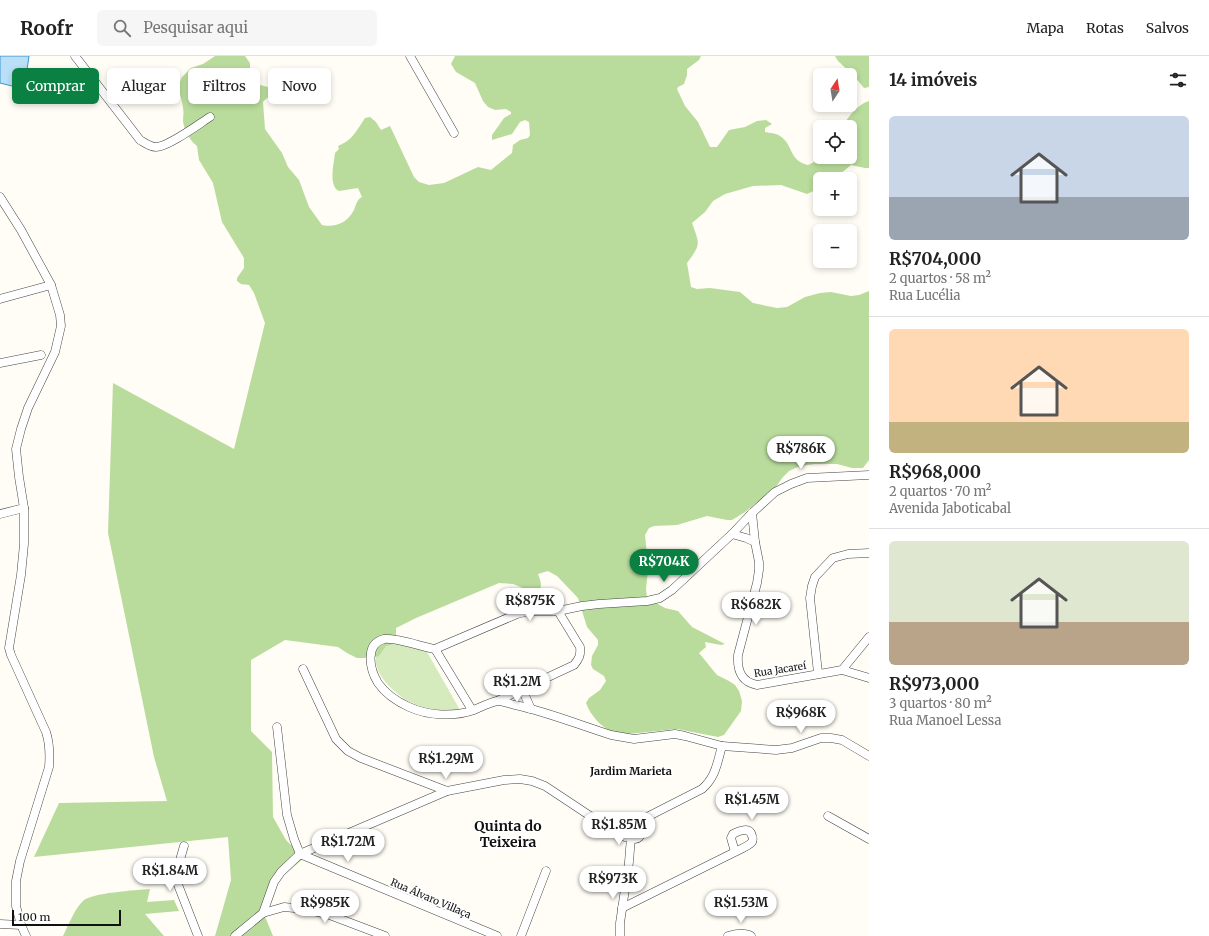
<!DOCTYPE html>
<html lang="pt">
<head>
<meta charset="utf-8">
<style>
	body { margin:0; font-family:Merriweather,serif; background:#f6f6f6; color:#222; height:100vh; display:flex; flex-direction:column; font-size:15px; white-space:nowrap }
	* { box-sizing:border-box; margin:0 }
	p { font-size:13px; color:#767676 }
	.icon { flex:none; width:22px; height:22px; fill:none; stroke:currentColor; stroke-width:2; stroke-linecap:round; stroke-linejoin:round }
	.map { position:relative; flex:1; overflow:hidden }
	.side { display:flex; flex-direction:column; background:#fff; width:340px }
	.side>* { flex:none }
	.hud { position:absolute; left:12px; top:12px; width:380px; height:36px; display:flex; gap:8px }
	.needle { width:26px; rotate:12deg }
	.controls { position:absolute; left:813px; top:12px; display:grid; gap:8px }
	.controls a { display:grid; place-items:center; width:44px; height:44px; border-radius:6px; background:#fff; box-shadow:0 2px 6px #0003; font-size:20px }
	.scale { position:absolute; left:12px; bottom:10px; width:109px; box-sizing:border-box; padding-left:4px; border:2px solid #111; border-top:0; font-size:11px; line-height:14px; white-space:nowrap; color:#111; -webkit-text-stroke:3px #fff; paint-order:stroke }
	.price { position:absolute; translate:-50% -34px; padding:0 9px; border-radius:14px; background:#fff; color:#222; font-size:13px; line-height:26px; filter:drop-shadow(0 1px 2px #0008) }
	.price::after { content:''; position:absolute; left:50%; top:24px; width:12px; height:9px; margin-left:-6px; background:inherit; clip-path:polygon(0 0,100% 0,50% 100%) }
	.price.active { background:#0b8043; color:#fff }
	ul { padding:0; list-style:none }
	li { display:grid; align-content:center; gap:8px; height:212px; padding:0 20px }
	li+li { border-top:1px solid #e0e0e0 }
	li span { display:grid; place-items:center; height:124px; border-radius:6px; color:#555 }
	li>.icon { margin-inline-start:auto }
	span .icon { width:72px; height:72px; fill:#fffc; stroke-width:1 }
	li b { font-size:17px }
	h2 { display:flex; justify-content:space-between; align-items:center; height:48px; padding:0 20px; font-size:17px }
	.chip { padding:0 14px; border-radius:6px; background:#fff; box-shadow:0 2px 6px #0003; font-size:14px; line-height:36px }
	.chip.active { background:#0b8043; color:#fff }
	header { display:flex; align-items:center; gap:24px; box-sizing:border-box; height:56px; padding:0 20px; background:#fff; border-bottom:1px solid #e0e0e0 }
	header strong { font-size:19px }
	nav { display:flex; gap:22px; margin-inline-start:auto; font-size:14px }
	.search { width:280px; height:36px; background:#f6f6f6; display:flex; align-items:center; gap:10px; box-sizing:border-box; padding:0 14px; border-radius:6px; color:#767676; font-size:15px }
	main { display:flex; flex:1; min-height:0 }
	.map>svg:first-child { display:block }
</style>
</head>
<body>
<header>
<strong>Roofr</strong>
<div class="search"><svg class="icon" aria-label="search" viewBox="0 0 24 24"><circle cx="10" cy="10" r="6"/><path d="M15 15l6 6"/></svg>Pesquisar aqui</div>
<nav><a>Mapa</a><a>Rotas</a><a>Salvos</a></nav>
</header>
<main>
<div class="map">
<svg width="869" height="880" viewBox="0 0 869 880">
	<rect width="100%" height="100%" fill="#fffdf5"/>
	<path fill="#d5ebbd" d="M397,587l30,9 33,58c-16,4 -40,-2 -54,-10 -14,-9 -36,-30 -29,-47 1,-4 4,-7 8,-9 3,-1 8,-1 12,-1z"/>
	<g fill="#b9dc9c">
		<path d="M215,0h30l5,7v11l-7,10 -12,4 -10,6 2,9 13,-7 14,-4 10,-7 12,3c2,7 -6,10 -9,14l2,27 17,24 6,14 11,13 10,27 13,18c13,3 25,-2 32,-15 2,-5 3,-11 8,-13l-4,-9 -19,3c-11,-5 -5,-28 -4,-38l4,-4 -1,-3c15,-6 18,-15 27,-28l5,-1 6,5 5,8 9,-4 24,51 5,5 10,3 15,-2 34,-16 13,3 21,-17 1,-8 7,-5 8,-2 2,-3 -1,-13 -4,-2 -5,2 -8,12 -20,6v-5l12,-17 7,-4v-2l-5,-3 -11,1 -7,-3 -5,-6 -8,-18 -19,-11 -5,-8 4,-8h246l-2,4 -12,9v6l-3,9 -6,3 -1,2 8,17 13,16 12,25h7l12,-17 16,-3 12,-6 9,-1 6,4 -7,4v4c5,1 11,1 15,4 14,9 8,24 28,29l6,-3 6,-8v3h30v-30h-7c4,-10 15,-23 26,-26v67h-4l-14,-3 -17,14h-14v9l-13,6 -26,-9 -28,1 -28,8 -12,7 -8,11 -13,11c8,22 9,21 -5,40l4,24 6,2 13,-1 30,4 13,11 24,5 10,-1 18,-10 15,-4 11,-1 20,4 8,-1 10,-4v169l-6,8h-11l-15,-4h-22l-15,2 -11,5 -6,6 -8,11 -30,24 -13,8h-5l-20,-4 -30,9 -23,1 -5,2 -4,7 2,19 -5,8 6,8 -2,19 1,9 18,10 13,3 14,16 33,17 -4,1 -16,-3 1,5 -7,6 18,22 12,6 6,4 4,6 3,10 -1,10 -17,24 -6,2 -41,-8 -59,6c-14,-5 -27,-18 -32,-32l3,-5 11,-8 6,-9 -2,-5 -11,-7 -2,-4 1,-9 6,-11v-5l-11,-13 -9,-29 -21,-22 -9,-5 -10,3c2,6 6,13 -1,18l-9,-2 -15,-6 -14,-1 -83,35 -20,10v13l1,2 -11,3 -7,10 -11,2h-11l-10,-5 -9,-6 -53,-7 -34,20v71l21,21 1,65 13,23 18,18 -29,25 -11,31 9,22h-58l16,-56 -3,-43 -194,20 25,-54 108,-2 -13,-44 -46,-224 5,-150 121,66 31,-126 -11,-30 -5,-8 -8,-1 -4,-3v-3l7,-10v-10l-22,-36 -9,-39 -14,-23 -2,-14c-7,-5 -13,-16 -14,-25 0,-4 1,-8 0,-13 -1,-7 -3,-14 -5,-21l4,-10 9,-9 12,-4z"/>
		<path d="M835,0h34v31l-5,1 -10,-12 -16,-15z"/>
		<path d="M150,833l-3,13 27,-2 5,11 -34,3 19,22h-101c6,-12 11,-26 20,-35 7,-8 54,-11 67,-12z"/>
	</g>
	<path fill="#b9e0f7" stroke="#3f96cf" d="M0,0h29l-2,14 -15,16 -12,-3z"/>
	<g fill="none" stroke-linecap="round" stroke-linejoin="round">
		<g stroke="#444" stroke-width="9">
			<g id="minor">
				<path d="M75,0l65,84c5,3 10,7 16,7 12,0 43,-23 54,-30"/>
				<path d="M410,0l44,77"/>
				<path d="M0,141l21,33 30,55 9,30 1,11 -6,26 -27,56 -7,21 -5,20 3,28 5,31v36l-3,31 -12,73 2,7 35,77c4,12 4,22 3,35l-29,94 -4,20v25l5,19 5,11"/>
				<path d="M0,243l51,-14"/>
				<path d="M0,307l41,-8"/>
				<path d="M752,457l3,29 4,20v8l-2,13 -19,72c-1,15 3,27 19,30l85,-15 27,8"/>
				<path d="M0,458l24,-6"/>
				<path d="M732,478l14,4 9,4"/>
				<path d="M558,555l24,-5 17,-2 48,-3 13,-3 12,-8 60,-56 20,-21 23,-21 16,-8 16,-6 62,-3"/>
				<path d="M435,593c-12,-2 -41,-12 -51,-10 -20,5 -14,31 -6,44 7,10 20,19 31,24 20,9 45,10 65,3 7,-3 17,-8 23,-9 6,0 13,3 18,4 33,7 64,20 96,30l23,4 41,-5 10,2 37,10c-5,17 -6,31 -20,43l-57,29 -12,9"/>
				<path d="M303,613l33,70 12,12 13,7 86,33 57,-11 16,-1 12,2 13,5 74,49 6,2 5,-1"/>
				<path d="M842,614l27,-33"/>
				<path d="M818,617l-8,-75 2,-12 3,-9 18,-19 15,-4 21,-1"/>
				<path d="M522,633l9,20"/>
				<path d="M472,654l-37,-61 82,-35 12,-3h29l22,36c1,8 -1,12 -6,18l-77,36"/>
				<path d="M277,671l10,88 7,24 6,15 197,82"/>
				<path d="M722,690l54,4 16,-2 29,-10h10l11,2 27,16"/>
				<path d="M828,760l41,23"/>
				<circle cx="635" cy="777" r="6"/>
				<path d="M184,790l-9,31 23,59"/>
				<path d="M622,852l113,-56c4,-2 15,-7 17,-10 1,-2 1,-5 0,-6 -2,-10 -13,-5 -19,-2l-2,4 4,14"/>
				<path d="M263,857l21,-6 20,2 23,5 58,22"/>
				<path d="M0,868l21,1"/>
				<path d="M235,880l28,-23 11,-31 7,-10 19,-18 147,-63"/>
				<path d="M521,880l25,-65"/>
				<path d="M620,880v-13l9,-61 2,-25"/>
				<path d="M728,880c7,-2 16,-4 23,0"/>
			</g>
		</g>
		<use href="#minor" stroke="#fff" stroke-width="8"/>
	</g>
	<g text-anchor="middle" stroke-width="4" stroke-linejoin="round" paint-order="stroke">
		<g font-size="10" fill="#111" stroke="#fff">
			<text transform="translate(780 613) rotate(-9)" y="4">Rua Jacareí</text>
			<text transform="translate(431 842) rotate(23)" y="4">Rua Álvaro Villaça</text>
		</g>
		<g font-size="11" font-weight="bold" fill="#111" stroke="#fff">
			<text x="631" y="719">Jardim Marieta</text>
		</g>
		<g font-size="14" font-weight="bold" fill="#111" stroke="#fff">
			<text x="508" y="775">Quinta do<tspan x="508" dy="16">Teixeira</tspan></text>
		</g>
	</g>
</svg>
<div class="controls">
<a><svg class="needle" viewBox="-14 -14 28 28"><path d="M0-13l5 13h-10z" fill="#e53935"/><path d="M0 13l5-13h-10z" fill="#767676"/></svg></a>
<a><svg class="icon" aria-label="locate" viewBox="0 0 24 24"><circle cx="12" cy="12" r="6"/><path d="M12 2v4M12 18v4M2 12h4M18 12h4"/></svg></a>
<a>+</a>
<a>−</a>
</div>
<div class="scale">100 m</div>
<b class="price" style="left:801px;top:414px">R$786K</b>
<b class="price active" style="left:664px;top:527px">R$704K</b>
<b class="price" style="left:530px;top:566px">R$875K</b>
<b class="price" style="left:756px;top:570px">R$682K</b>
<b class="price" style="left:517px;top:647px">R$1.2M</b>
<b class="price" style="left:801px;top:678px">R$968K</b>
<b class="price" style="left:446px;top:724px">R$1.29M</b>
<b class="price" style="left:752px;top:765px">R$1.45M</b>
<b class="price" style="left:619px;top:790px">R$1.85M</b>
<b class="price" style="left:348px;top:807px">R$1.72M</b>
<b class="price" style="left:170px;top:836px">R$1.84M</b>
<b class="price" style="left:613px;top:844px">R$973K</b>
<b class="price" style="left:325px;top:868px">R$985K</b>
<b class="price" style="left:741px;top:868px">R$1.53M</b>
<div class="hud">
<a class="chip active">Comprar</a>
<a class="chip">Alugar</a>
<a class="chip">Filtros</a>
<a class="chip">Novo</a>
</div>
</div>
<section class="side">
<h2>14 imóveis<svg class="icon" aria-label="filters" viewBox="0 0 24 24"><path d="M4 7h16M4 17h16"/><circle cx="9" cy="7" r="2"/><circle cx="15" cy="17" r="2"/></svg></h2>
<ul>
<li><span style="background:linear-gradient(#c9d6e8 65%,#9aa5b1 0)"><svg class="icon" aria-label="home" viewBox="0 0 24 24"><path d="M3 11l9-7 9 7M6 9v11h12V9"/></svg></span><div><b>R$704,000</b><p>2 quartos · 58 m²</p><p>Rua Lucélia</p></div></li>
<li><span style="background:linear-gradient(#ffd9b3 75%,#c2b280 0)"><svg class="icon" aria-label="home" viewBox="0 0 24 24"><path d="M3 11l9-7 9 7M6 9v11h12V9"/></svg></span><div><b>R$968,000</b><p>2 quartos · 70 m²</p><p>Avenida Jaboticabal</p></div></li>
<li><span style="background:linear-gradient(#dfe7d0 65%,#b9a48a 0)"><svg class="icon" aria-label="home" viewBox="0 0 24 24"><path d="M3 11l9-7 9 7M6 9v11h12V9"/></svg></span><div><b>R$973,000</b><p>3 quartos · 80 m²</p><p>Rua Manoel Lessa</p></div></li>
</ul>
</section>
</main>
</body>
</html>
